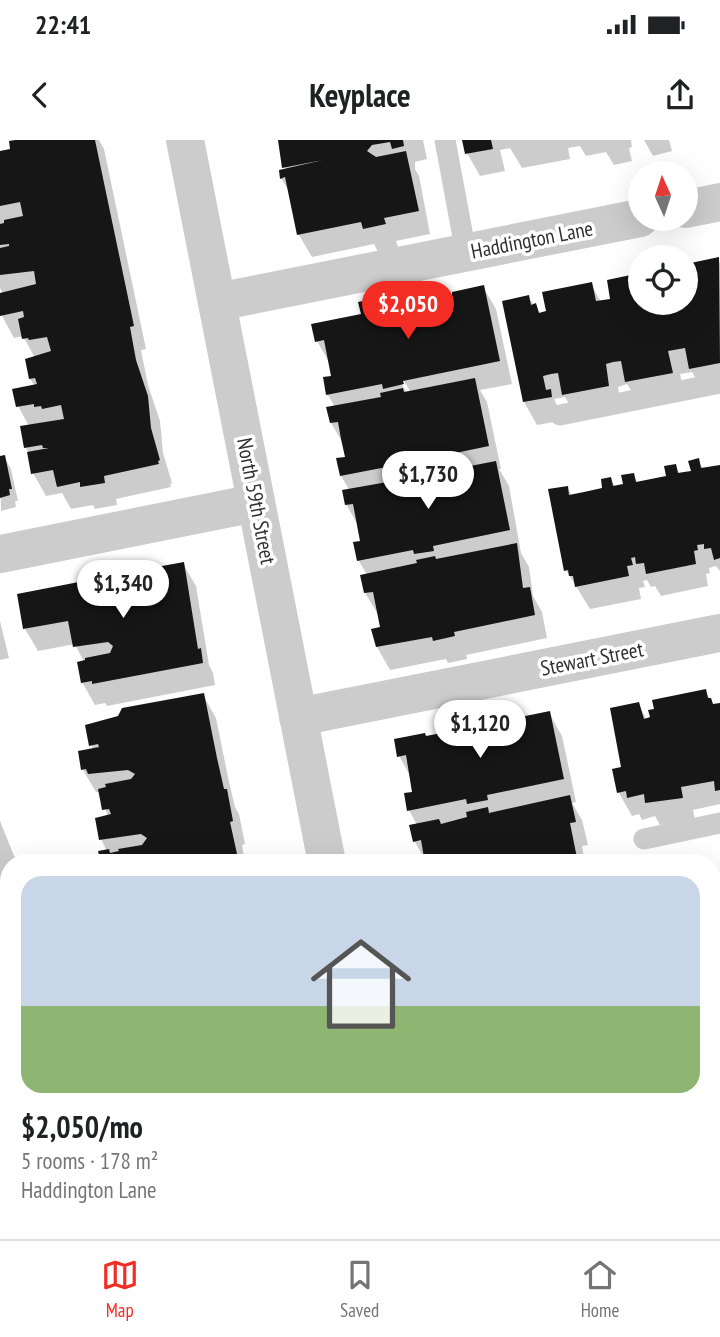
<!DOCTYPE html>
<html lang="en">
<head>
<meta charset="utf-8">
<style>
	body { margin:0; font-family:"PT Sans Narrow",sans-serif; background:#f6f6f6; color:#202124; height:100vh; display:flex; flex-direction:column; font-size:26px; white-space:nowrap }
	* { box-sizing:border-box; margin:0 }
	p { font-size:23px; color:#757577 }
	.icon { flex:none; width:38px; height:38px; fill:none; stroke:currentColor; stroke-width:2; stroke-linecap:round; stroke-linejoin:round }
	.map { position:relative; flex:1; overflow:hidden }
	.side { position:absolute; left:0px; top:714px; width:721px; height:385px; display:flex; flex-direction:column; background:#fff; border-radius:28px 28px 0 0; box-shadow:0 7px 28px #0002 }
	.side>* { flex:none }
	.needle { width:46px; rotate:357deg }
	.tools { position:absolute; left:628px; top:21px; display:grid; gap:14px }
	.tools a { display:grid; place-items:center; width:70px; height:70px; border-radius:50%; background:#fff; box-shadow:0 7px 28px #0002; font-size:35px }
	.price { position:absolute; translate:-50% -60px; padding:0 16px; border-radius:24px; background:#fff; color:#222; font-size:23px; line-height:46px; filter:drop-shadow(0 2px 4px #0008) }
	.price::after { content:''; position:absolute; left:50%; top:42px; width:21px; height:16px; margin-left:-10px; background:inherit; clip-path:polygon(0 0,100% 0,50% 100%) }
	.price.current { background:#f32c24; color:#fff }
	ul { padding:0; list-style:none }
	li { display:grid; align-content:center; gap:14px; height:371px; padding:0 21px }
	li span { display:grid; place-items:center; height:217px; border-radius:21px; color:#555 }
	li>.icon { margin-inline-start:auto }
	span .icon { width:126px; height:126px; fill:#fffc; stroke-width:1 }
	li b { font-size:30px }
	.status { display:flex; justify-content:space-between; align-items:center; height:49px; padding:0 35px; background:#fff; direction:ltr }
	.status svg { height:19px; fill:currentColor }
	header { display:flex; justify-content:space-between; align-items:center; height:91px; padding:0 21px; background:#fff; font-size:32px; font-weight:800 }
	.menu { display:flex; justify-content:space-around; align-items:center; height:98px; border-top:2px solid #e0e0e0; background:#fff; font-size:19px; color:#757577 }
	.menu a { display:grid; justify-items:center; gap:4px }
	.menu .current { color:#f32c24 }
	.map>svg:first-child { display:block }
</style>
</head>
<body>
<div class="status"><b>22:41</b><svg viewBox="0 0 49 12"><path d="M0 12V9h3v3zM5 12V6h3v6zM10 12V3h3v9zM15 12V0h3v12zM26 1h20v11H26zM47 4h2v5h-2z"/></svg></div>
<header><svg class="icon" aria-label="back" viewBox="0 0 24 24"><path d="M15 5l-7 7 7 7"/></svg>Keyplace<svg class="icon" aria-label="share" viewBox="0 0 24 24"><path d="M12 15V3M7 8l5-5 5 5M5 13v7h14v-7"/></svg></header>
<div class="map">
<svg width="720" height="1099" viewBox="0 0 720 1099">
	<rect width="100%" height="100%" fill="#fff"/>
	<g fill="#0003" fill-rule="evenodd">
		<path d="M24,0h75l5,9 42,200 -5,1 7,35 12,36 3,32 9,30 -2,1 1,3 -55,12 1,6 -22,4 -2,-4 -22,4 -9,-16 -16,3 -13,-23 -4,-19 -3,-7 3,-21 -11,-20 17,-20 -5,-7 5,-21 -12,-22 -9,2 -14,-26v-17l3,-1 -3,-6v-135l12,-3z"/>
		<path d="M279,0h144l4,19 -12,3v7l4,7 11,58 -34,7 2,6 -20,5 -4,-8 -62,13 -13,-22 -9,-42 -9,-15 5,-8z"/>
		<path d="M464,0h167l1,7 -3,1 3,13 -18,4 -8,-13 -20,4 -6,-10 -12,2 2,11 -48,9 -12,-20 -10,2 5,21 -25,5 -13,-23z"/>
		<path d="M644,0h25l3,11 -19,5z"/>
		<path d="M718,119l2,4v125l-16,4 -12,-20 -12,2 5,22 -45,8 -13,-20 -9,3 3,22 -44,8 -12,-20 -11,2 10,21 -27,5 -13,-23 4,-105 13,17 7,-2 43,-28 10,18 11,-2 -3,-18 31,-7v28h46v-37z"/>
		<path d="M483,147l13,22 16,75 -32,6 7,12 14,67h-2l10,17 12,67 8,14 4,29 9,16 5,26 -81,17 1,4 -19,4 -2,-4 -56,11 -13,-23 5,-19 -3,-12 -14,-23 -3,-17 5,-1 -8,-14 3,-19 -3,-15 -13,-23 4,-13 -9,-15 -3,-17 9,-1 -3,-13 -13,-22 4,-16 -7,-12 -3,-17 9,-1 -4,-13 -13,-23 46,-25 21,-17 7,12 63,-13zM401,236l10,17h-4l-9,-15z"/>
		<path d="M4,317l7,12 7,32h-3l1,6 -15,4 -1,-53z"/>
		<path d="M698,320l6,10 16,-4v105l-4,-5 -7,2 1,5 -4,1 2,12 -47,10 -6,-10 -4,1 -4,-7 -4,1 2,6 -6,1 2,11 -51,10 -24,-39 1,-83 5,9 33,-6 6,-11 5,9 9,-2 8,-11 5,8 30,-6 7,-12 5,9 13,-2z"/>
		<path d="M183,424l13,22 13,79 4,8 2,12 -108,21 -2,-3 -10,2 -13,-23 2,-20 -9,-18 -37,7 -13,-22 113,-63 3,6z"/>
		<path d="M0,481l9,37 -9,2z"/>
		<path d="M705,551l9,15 6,-1v99l-27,6 2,10 -35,5 -5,-9 -13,4 -3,-6 -7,2 -13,-23 -5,-22 9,-2 15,-65 9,16z"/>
		<path d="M203,555l13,23 13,64 6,25 4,7 6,30 -3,1 3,18h-142l4,-12 -6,-12 7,-22 -8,-25h-4l-13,-22 10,-20 -6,-24z"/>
		<path d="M549,573l13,23 14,66 -4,1 10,17 6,25 -6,1 3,17h-158l-12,-21 -3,-15 5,-2 -8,-15 6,-17 -3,-14 -13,-23 27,-18 28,-5 18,-13 5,8z"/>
		<path d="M0,681l17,42h-8v20l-9,1z"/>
		<path d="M7,755l2,3v332h75l-3,1 2,8h-83v-343z"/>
		<path d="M720,759v128l-8,2v-116z"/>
		<path d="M720,985v114h-29l-4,-9h25v-104z"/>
		<path d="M180,1090h140l1,9h-144z"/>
		<path d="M486,1090h168l5,9h-169z"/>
	</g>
	<g fill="#161616">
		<path d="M15,0h80l39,186 -4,1 6,33 12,36 3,32 9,32 -2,1 1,3 -55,12 1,7 -25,4v-5l-23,5 -4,-17 -22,4 -4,-22 22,-4h-6l-1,-3 -18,3 -4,-22 44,-7 -3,-14 -19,4 -1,-3 -7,1v-3l-18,3 -4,-18 25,-5 -2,-6 -6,1 -4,-20 26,-8 -4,-14 -18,3 -1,-2 -6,1 -4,-20 6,-2 -1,-6 -23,5v-23l36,-9 -2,-13 -34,4v-27l9,-2v-2l-9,1v-21l4,-1v-3l19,-4 -3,-14 -20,4v-55l10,-2 -1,-8z"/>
		<path d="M278,0h125l1,6 -12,3 -2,-7 -18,3 -5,6 9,6 30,-6 13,60 -35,7 2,6 -23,5 -2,-7 -64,13 -12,-58 -5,2 -1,-9 44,-10 -41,8z"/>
		<path d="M462,0h29l2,9 -28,5z"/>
		<path d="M719,117l1,106 -31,6 -4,-21 -17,3 5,22 -48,9 -4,-21 -8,1 -7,2 3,22 -47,9 -4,-22 -7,1 -8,2 3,14 5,-1 1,8 -29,5 -21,-101 27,-6 2,10 5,-2 3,10 7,-2 -4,-19 50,-10 4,19 14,-2 -3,-19 33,-7v30h46v-39z"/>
		<path d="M484,145l16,76 -97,20 1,3 -21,5 -1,-5 -56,11 -3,-18 8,-1 -7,-36 -9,2 -4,-18 50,-10 -3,-12 27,-5 2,13 65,-14v-4z"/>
		<path d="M475,238l14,68 -72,15 1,4 -19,5 -2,-5 -57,11 -4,-18 9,-1 -4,-18 -3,-17 -8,1 -4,-16 55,-10 -1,-4 23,-5 1,4z"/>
		<path d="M5,315l7,34h-3l1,6 -10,3v-42z"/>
		<path d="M699,318l2,10 19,-3v93l-6,2 -3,-12 -7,1v-5l-7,1 1,5 -4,1 2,13 -50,10 -2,-11 -8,1 -1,-7 -4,1 2,7 -6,1 2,10 -54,11 -2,-11h-4l-1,-6 -4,1 -16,-82 20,-3 1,9 15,-3 18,-4 -1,-9 10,-2 2,9 10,-2 -2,-9 13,-2 2,9 30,-6 -2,-10 12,-2 2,9 6,-1 7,-1 -3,-10z"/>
		<path d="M496,321l14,69 -77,16 1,5 -20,3 -1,-4 -56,11 -4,-19 7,-1 -7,-37 -8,1 -3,-15 57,-10 -1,-4 19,-4 2,4z"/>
		<path d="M517,403l6,45 7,-1 5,28 -81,17 1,4 -22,5 -1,-4 -56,10 -5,-18 9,-2 -7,-35 -9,1 -4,-18 57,-12 -1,-3 19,-4 1,3z"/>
		<path d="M184,422l14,87 3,-1 2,15 -111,21v-3l-11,2 -4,-21 8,-2v-2l25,-5 3,-7 -5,-4 -35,5 -5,-26 -45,8 -6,-35 98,-19 -2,-7 26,-4 1,6z"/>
		<path d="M706,549l2,9h3l2,6 7,-1v87l-5,1 -1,-10 -33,6 2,11 -38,5 -1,-9 -17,4 -1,-7 -9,2 -5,-24 9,-2 -11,-59 29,-6 5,17 6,-2 -2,-7 6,-1 -2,-9z"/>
		<path d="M204,553l13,65 7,31h3l6,32 -3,1 9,41h-138l-3,-12 11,-2 1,4 9,-2 -1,-2 24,-4 5,-7 -6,-4 -42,6 -4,-22 16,-4 -2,-5 -7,1 -4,-21 8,-2 -1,-3 26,-5 4,-5 -7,-4 -40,4 -2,-5 -5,1 -3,-19 21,-4 -1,-3 -9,2 -4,-21 33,-9 4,-8z"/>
		<path d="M550,571l14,68 -77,16 1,5 -21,4 -1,-5 -59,12 -3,-18 8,-1 -6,-37 -9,2 -3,-18 31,-6 1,3 26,-5 -1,-8 22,-5 2,8z"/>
		<path d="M570,655l6,27 -6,1 8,40h-153l-4,-23 -8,2 -4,-17 30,-6 2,5 26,-7 -1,-5 22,-5 1,6z"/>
		<path d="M8,753l1,28 -9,2v-28z"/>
		<path d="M720,757v104l-8,2v-101l1,-3z"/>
		<path d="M9,792v54l-9,2v-54z"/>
		<path d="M9,857v54l-5,1 -4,7v-60z"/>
		<path d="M0,919l9,4v167h64l1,6 -17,3h-57z"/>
		<path d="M720,983v105l-8,1v-104z"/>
		<path d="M174,1090h137l2,9h-137z"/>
		<path d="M551,1090h12l1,3 12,-3h76l2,9h-112l-2,-7z"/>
	</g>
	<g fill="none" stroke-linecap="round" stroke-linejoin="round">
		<g stroke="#ccc" stroke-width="21">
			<path d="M445,0l21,113"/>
			<path d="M560,275l160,-32"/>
			<path d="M644,699l76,-16"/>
		</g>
		<g stroke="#ccc" stroke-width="38">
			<path d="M686,69l34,-7"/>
			<path d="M217,162l423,-84"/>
			<path d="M0,414l256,-51"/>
			<path d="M298,577l422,-84"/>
			<path d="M712,937l8,-2"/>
		</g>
		<g stroke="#ccc" stroke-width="38">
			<path d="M185,0l142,723"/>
			<path d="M400,1090l2,9"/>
		</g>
	</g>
	<g text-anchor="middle" stroke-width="7" stroke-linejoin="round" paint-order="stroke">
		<g font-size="21" fill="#2f2f2f" stroke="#fff">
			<text transform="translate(532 100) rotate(-11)" y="7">Haddington Lane</text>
			<text transform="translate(256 361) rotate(79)" y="7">North 59th Street</text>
			<text transform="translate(592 519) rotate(-11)" y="7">Stewart Street</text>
		</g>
	</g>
</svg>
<div class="tools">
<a><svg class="needle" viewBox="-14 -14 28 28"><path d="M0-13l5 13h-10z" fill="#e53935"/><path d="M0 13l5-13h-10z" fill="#757577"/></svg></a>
<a><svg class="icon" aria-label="locate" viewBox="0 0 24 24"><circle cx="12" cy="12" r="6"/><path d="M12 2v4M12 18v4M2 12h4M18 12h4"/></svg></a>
</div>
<b class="price current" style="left:408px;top:201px">$2,050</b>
<b class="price" style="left:428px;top:371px">$1,730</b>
<b class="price" style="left:123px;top:480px">$1,340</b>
<b class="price" style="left:480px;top:620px">$1,120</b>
<section class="side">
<ul>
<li><span style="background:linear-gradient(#c9d6e8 60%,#8fb573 0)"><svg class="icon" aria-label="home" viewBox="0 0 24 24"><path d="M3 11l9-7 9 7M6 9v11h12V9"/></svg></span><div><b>$2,050/mo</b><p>5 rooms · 178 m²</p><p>Haddington Lane</p></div></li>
</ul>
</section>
</div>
<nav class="menu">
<a class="current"><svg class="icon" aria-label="map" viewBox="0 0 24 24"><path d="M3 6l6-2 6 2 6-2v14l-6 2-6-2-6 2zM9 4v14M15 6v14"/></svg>Map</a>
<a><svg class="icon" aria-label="saved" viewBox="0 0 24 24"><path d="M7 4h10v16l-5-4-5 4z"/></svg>Saved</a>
<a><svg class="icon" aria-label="home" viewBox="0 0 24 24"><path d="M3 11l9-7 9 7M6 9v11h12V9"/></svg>Home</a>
</nav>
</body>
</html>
